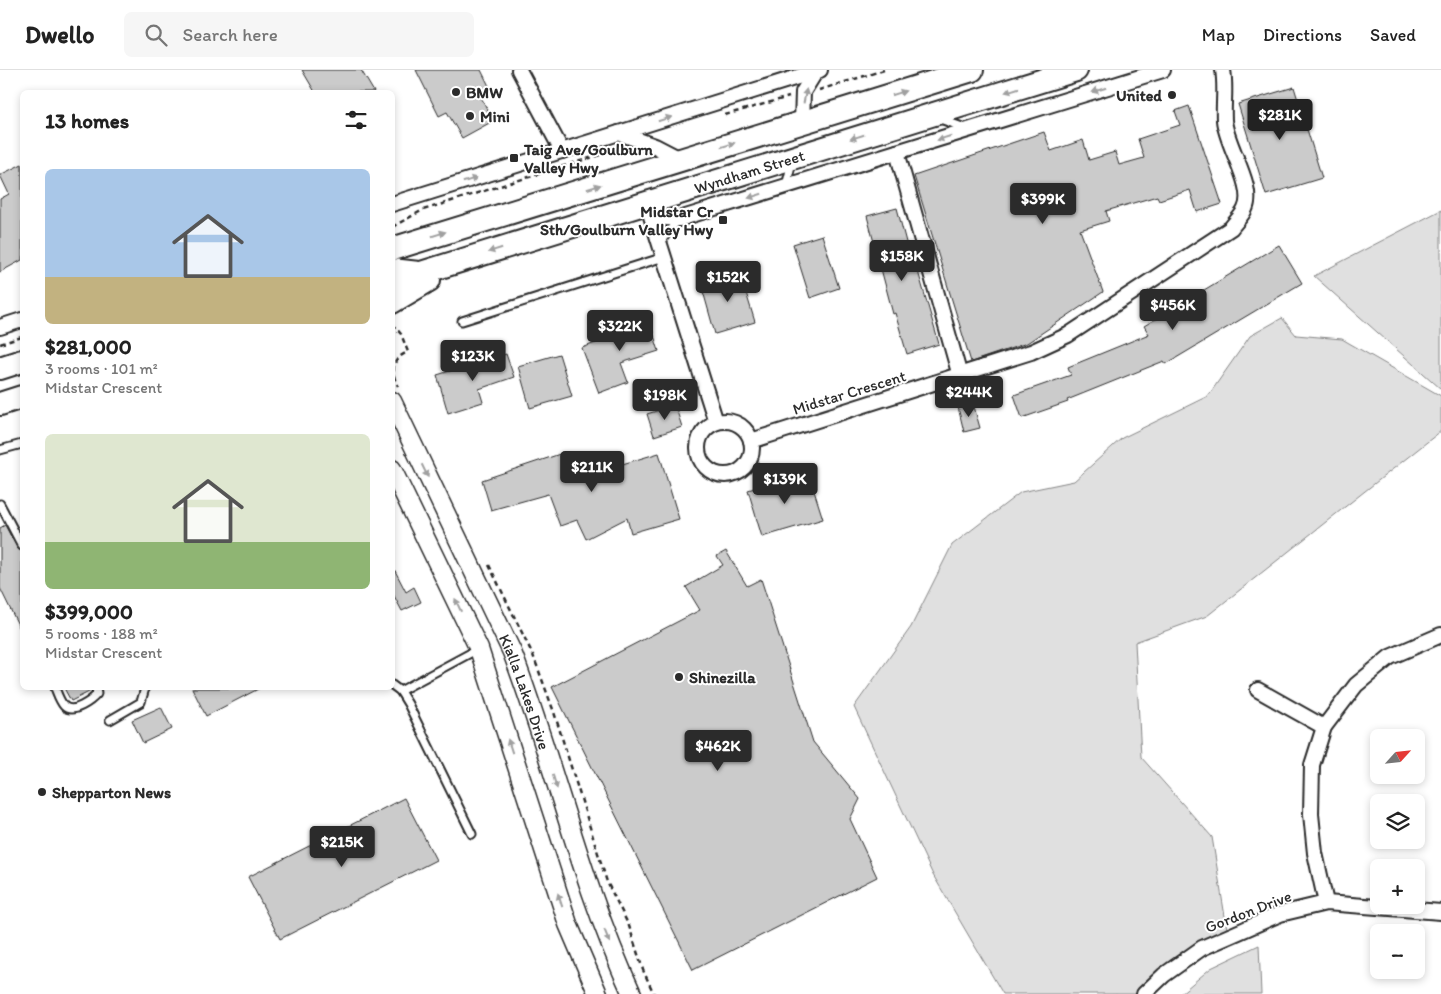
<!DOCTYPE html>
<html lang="en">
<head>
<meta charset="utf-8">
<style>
	body { margin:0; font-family:Itim,sans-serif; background:#f6f6f6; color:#222; height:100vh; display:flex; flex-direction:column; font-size:19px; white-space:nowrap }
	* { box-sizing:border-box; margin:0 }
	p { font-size:16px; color:#767676 }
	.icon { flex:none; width:28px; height:28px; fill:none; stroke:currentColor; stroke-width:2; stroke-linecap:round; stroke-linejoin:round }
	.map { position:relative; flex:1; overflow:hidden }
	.drawer { position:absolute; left:20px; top:20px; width:375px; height:600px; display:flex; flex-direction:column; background:#fff; border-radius:8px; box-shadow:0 2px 8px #0003 }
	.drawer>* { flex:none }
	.needle { width:32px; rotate:63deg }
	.fabs { position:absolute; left:1370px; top:659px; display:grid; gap:10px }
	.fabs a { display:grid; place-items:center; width:55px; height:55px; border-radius:8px; background:#fff; box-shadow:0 2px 8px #0003; font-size:25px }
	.price { position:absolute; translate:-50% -42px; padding:0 11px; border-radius:5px; background:#2b2b2b; color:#fff; font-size:16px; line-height:32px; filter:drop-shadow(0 1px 2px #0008) }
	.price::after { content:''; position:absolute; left:50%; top:30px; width:15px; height:11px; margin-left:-8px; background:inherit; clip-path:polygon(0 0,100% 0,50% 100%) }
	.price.selected { background:#222; color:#fff }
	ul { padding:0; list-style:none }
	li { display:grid; align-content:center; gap:10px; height:265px; padding:0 25px }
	li span { display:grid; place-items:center; height:155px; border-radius:8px; color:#555 }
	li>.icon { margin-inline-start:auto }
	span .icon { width:90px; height:90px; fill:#fffc; stroke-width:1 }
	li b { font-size:21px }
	h2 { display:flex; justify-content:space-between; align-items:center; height:60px; padding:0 25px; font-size:21px }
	header { display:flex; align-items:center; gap:30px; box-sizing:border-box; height:70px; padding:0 25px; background:#fff; border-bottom:1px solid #e0e0e0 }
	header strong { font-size:24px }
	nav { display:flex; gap:28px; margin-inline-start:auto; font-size:18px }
	.search { width:350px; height:45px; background:#f6f6f6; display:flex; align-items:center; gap:12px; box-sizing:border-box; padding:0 18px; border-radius:8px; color:#767676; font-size:19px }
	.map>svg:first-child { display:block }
</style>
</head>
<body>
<header>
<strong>Dwello</strong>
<div class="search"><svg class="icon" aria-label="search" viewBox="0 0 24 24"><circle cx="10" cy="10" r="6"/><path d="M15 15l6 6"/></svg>Search here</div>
<nav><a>Map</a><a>Directions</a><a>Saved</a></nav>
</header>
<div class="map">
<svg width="1441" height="924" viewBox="0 0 1441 924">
	<rect width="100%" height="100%" fill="#fff"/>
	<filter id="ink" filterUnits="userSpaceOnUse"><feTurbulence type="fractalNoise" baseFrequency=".02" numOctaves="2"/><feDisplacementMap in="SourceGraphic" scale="10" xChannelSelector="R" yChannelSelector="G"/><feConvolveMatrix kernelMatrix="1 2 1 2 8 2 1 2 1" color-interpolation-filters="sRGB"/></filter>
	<g filter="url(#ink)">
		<g fill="#e0e0e0" stroke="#868686">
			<path d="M1441,140v179l-127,-113z"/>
			<path d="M1282,248l14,17 46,4 99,57v35l-234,185 -72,26 6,115 71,80 16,98 -75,59h-150l-70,-119 -79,-168 57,-80 41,-82 69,-53 53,-11 48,-43 86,-42 42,-60z"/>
			<path d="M1259,875l2,49h-81l31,-26z"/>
		</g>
		<g fill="#cbcbcb" stroke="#2b2b2b">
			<path d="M302,0h59l13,22h-59z"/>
			<path d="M416,0h65l10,20 -11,5 13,26 -31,17 -15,-26 -8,4z"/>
			<path d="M1294,17l28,91 -56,17 -28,-91z"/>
			<path d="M1189,36l33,98 -25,8 -7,-22 -31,10 -2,-4 -51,15 3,10 -29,9 23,62 -76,51 -56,19 -57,-186 130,-44 7,19 32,-11 6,20 26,-8 4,13 25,-7 -6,-19 42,-14 -5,-14z"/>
			<path d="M22,94v96l-22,12v-73l9,-5 -9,-19z"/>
			<path d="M897,138l16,61 4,-1 22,76 -32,10 -12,-41 -2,1 -26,-98z"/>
			<path d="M822,165l17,53 -29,10 -17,-54z"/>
			<path d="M1279,175l23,38 -136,81 -2,-3 -97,39 1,2 -46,16 -8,-23 57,-20 -3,-8 81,-33 -5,-8z"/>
			<path d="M740,203l15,49 -40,12 -14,-50z"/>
			<path d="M647,244l12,37 -38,12 7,19 -29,11 -17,-45 38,-14 -3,-11z"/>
			<path d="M506,284l8,23 -35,12 4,13 -35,11 -11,-38z"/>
			<path d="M559,284l13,42 -42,12 -12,-42z"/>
			<path d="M973,333l7,25 -16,4 -6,-25z"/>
			<path d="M675,335l7,22 -28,9 -7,-22z"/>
			<path d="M659,383l20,66 -48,14 -4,-15 -41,21 -9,-19 -17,6 -12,-32 -57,16 -9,-30 78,-26 8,25 29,-11 2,3z"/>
			<path d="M808,402l15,47 -61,18 -14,-47z"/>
			<path d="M5,455l12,23 5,3v82l-22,-45v-60z"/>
			<path d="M726,481l21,35 14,-7 52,163 47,57 -10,20 27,58 -184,93 -141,-283 148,-77 -14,-23 37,-22 -6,-9z"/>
			<path d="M392,495l14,27 8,-5 7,15 -19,9 -10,-19z"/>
			<path d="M64,618h27v3l-20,10z"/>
			<path d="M192,618h68l-54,28z"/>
			<path d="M161,637l11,22 -29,14 -11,-23z"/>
			<path d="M404,728l32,62 -156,79 -32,-62z"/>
		</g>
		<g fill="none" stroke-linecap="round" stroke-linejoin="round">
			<g stroke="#2b2b2b" stroke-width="11">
				<g id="service">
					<path d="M940,49l28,10"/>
					<path d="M786,116l6,-24"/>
					<path d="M660,172l19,-23"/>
					<path d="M462,251l202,-64"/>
					<path d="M0,380l22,-6"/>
					<path d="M0,434l22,42"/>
					<path d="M392,615l8,6 8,13 64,130"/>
					<path d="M55,618c2,5 5,14 9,18 9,9 28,-6 33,-12l-1,-6"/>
					<path d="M400,621l78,-42"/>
					<path d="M110,650l31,-18 4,-14"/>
				</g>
			</g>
			<g stroke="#2b2b2b" stroke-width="18">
				<g id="minor">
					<path d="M519,0l43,81"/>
					<path d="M802,52l1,-30 13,-21"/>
					<path d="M619,63l36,13 27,14"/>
					<path d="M897,82l63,224"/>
					<path d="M392,134l428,-134"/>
					<path d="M649,140l67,212"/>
					<path d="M652,147l27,2 484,-149"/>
					<path d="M392,196l27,3"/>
					<path d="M0,257l22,-7"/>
					<circle cx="725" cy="378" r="27"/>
					<path d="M751,371l280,-89 37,-17 163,-107c4,-6 11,-12 14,-19 11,-22 -19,-63 -21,-89 -1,-16 2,-33 -1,-50"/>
					<path d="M1258,620l66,37"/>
					<path d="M1326,833l-11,-50 -4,-39 1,-49 12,-38 32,-42 34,-28 51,-22"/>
					<path d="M1144,924l20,-19 38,-27 78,-34 46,-11 115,9"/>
				</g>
			</g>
			<g stroke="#2b2b2b" stroke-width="21">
				<g id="tertiary">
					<path id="s1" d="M392,331l120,251c43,113 69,232 120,342"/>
					<path d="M392,399l87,180 89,275 30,70"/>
				</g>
			</g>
			<g stroke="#2b2b2b" stroke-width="26">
				<g id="trunk">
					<path d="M392,179l580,-179"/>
					<path id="s2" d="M392,212l684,-212"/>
					<path d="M392,232l37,-22"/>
					<path d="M0,298l22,-7"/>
					<path d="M0,334l22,-7"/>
				</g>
			</g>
			<g stroke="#2b2b2b" stroke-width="2.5" stroke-dasharray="5 4" stroke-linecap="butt">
				<path d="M819,20l65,-20"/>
				<path d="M725,45l64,-18"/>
				<path d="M392,157l31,-17 199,-62"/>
				<path d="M392,254l9,10 7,18c-16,6 -18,20 -10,34"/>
				<path d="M0,274l22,-7"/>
				<path d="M489,495l44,90 21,57 53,170 22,44 14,44 11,24"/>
			</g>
			<use href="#service" stroke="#fff" stroke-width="7"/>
			<use href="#minor" stroke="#fff" stroke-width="14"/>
			<use href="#tertiary" stroke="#fff" stroke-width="18"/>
			<use href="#trunk" stroke="#fff" stroke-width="22"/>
		</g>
		<defs><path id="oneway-solid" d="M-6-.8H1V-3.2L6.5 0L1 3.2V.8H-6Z" transform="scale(1.25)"/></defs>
		<g fill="#a0a0a0">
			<use href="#oneway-solid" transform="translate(1012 20) rotate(163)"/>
			<use href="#oneway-solid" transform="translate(1099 20) rotate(163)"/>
			<use href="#oneway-solid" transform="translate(899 23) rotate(-17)"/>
			<use href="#oneway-solid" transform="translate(805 26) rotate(-79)"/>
			<use href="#oneway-solid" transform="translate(665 49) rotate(-17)"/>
			<use href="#oneway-solid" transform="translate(857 67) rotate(163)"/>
			<use href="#oneway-solid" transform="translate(944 68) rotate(163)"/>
			<use href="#oneway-solid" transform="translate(728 75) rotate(-17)"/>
			<use href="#oneway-solid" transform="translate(470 110) rotate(-17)"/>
			<use href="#oneway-solid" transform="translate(594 117) rotate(-17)"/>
			<use href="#oneway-solid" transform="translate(755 126) rotate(163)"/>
			<use href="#oneway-solid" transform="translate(439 164) rotate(-17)"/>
			<use href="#oneway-solid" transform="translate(495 180) rotate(163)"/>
			<use href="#oneway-solid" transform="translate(425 401) rotate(64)"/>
			<use href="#oneway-solid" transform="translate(458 535) rotate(-115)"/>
			<use href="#oneway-solid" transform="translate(510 676) rotate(-108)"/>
			<use href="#oneway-solid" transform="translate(555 712) rotate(73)"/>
			<use href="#oneway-solid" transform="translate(560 830) rotate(-108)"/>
			<use href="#oneway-solid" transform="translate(607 866) rotate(68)"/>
		</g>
	</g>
	<g fill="#2b2b2b" stroke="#fff" stroke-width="2">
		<circle cx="456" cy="22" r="5"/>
		<circle cx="1172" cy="25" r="5"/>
		<circle cx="470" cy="46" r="5"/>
		<rect x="509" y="83" width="10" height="10" rx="2.5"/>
		<rect x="718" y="145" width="10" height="10" rx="2.5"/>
		<circle cx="679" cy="607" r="5"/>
		<circle cx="42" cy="722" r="5"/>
	</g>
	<g text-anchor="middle" stroke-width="4" stroke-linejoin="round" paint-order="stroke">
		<g font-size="16" font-weight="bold" fill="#2b2b2b" stroke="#fff" text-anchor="start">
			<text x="466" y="28">BMW</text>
			<text x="1162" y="31" text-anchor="end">United</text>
			<text x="480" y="52">Mini</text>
			<text x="524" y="85">Taig Ave/Goulburn<tspan x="524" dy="18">Valley Hwy</tspan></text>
			<text x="713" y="147" text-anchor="end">Midstar Cr<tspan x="713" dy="18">Sth/Goulburn Valley Hwy</tspan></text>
			<text x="689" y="613">Shinezilla</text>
			<text x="52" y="728">Shepparton News</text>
		</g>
		<g font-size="16" fill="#2b2b2b" stroke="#fff">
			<text dy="6" stroke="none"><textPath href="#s2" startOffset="374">Wyndham Street</textPath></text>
			<text transform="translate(849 322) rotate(-17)" y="6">Midstar Crescent</text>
			<text dy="6" stroke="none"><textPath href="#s1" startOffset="320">Kialla Lakes Drive</textPath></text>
			<text transform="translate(1248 841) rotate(-21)" y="6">Gordon Drive</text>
		</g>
	</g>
</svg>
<div class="fabs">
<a><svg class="needle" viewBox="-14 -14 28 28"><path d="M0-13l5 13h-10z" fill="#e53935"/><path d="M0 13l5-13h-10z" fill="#767676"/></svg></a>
<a><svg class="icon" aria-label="layers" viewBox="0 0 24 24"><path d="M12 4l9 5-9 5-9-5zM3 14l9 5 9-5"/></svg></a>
<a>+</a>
<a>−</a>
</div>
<b class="price selected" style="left:1280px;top:71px">$281K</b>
<b class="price" style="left:1043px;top:155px">$399K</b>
<b class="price" style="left:902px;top:212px">$158K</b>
<b class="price" style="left:728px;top:233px">$152K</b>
<b class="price" style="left:1173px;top:261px">$456K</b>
<b class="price" style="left:620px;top:282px">$322K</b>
<b class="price" style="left:473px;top:312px">$123K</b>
<b class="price" style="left:969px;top:348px">$244K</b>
<b class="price" style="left:665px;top:351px">$198K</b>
<b class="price" style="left:592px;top:423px">$211K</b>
<b class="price" style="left:785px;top:435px">$139K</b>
<b class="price" style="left:718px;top:702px">$462K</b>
<b class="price" style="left:342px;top:798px">$215K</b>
<section class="drawer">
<h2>13 homes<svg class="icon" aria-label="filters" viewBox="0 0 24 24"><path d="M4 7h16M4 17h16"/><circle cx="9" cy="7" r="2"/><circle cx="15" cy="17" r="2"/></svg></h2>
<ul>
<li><span style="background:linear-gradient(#a9c7e8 70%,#c2b280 0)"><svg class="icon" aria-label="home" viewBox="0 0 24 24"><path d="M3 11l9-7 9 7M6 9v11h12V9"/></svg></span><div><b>$281,000</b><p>3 rooms · 101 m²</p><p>Midstar Crescent</p></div></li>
<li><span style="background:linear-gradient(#dfe7d0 70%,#8fb573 0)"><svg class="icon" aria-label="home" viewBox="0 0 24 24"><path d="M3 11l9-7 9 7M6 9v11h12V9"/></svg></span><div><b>$399,000</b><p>5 rooms · 188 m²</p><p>Midstar Crescent</p></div></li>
</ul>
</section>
</div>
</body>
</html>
